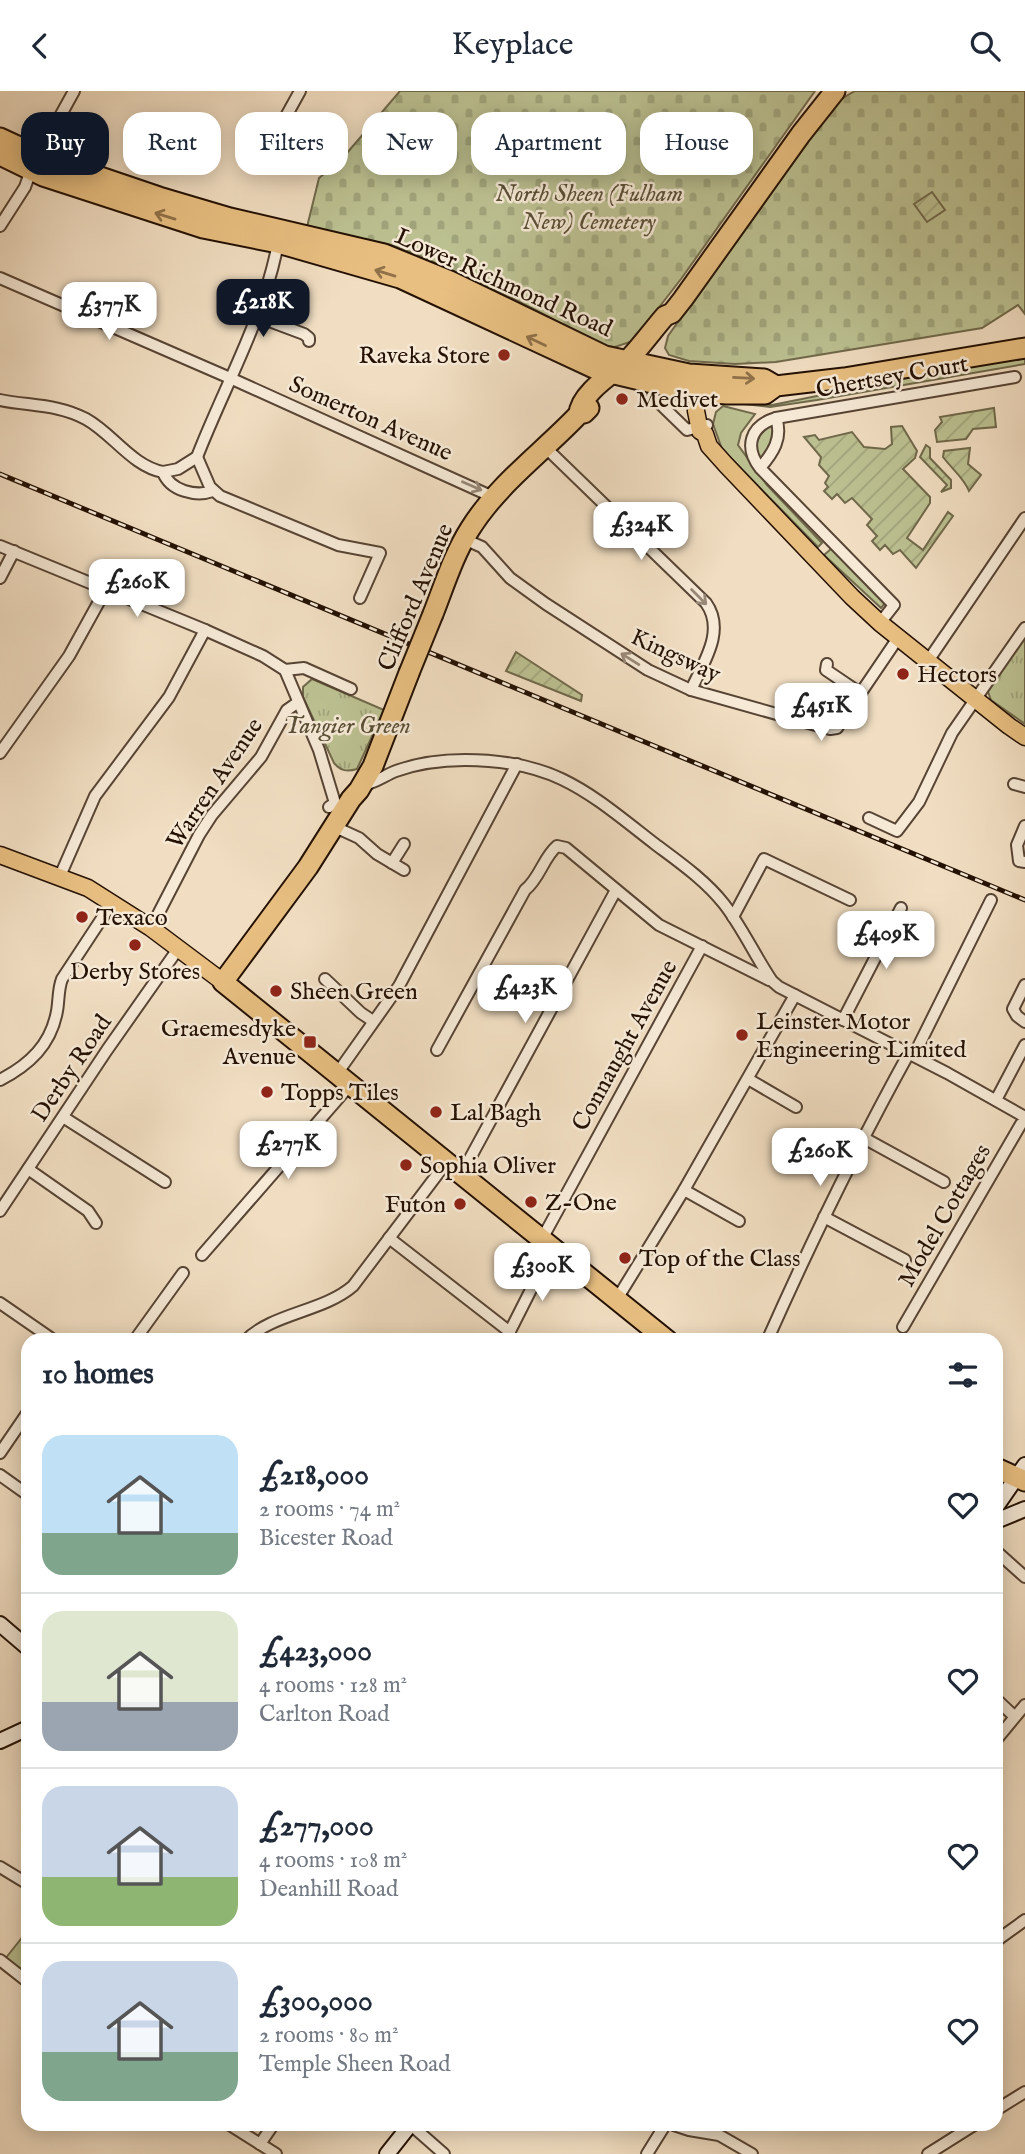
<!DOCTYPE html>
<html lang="en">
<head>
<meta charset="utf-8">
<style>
	body { margin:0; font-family:"IM FELL English",serif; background:#f2f2f3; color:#1f2937; height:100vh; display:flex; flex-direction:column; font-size:26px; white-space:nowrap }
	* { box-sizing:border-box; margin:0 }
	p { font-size:23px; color:#747a83 }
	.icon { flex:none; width:38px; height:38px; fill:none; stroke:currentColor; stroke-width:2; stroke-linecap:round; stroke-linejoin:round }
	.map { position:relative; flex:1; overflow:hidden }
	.details { position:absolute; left:21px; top:1242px; width:982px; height:798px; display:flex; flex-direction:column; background:#fff; border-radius:21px; box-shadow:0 4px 18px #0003 }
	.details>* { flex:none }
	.hud { position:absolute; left:21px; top:21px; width:984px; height:63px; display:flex; gap:14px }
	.price { position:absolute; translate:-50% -60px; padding:0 16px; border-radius:14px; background:#fff; color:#222; font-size:23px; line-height:46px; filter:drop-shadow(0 2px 4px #0008) }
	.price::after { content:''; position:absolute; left:50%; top:42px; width:21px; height:16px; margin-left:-10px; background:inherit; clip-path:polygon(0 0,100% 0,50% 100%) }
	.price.selected { background:#111827; color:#fff }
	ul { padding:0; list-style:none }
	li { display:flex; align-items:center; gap:21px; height:175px; padding:0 21px }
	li+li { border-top:2px solid #e0e1e3 }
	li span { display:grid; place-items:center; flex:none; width:196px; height:140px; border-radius:21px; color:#555 }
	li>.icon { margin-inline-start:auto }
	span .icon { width:84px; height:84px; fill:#fffc; stroke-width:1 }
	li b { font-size:30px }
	h2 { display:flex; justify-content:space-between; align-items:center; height:84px; padding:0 21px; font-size:30px }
	.tag { padding:0 24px; border-radius:21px; background:#fff; box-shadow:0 4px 18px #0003; font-size:24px; line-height:63px }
	.tag.selected { background:#111827; color:#fff }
	header { display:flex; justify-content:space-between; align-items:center; height:91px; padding:0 21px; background:#fff; font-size:32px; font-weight:600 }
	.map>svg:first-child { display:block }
</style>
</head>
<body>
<header><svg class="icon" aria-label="back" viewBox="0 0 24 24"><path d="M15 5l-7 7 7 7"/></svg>Keyplace<svg class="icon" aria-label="search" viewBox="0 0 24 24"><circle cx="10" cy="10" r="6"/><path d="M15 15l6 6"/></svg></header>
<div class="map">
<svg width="1025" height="2063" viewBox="0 0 1025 2063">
	<defs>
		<pattern id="cemetery-stones" width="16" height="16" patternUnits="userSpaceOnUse" patternTransform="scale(1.75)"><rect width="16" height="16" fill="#bcc192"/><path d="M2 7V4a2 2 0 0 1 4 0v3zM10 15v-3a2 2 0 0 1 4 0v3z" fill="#a1a57c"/></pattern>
		<pattern id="park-tufts" width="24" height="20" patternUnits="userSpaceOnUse" patternTransform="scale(1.75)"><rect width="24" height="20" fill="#bcc192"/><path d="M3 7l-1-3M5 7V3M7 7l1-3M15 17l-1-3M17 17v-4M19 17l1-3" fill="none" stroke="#a1a57c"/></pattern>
		<pattern id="garden-furrows" width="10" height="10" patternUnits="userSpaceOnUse" patternTransform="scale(1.75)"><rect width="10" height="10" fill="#bcc192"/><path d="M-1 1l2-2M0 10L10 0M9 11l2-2" fill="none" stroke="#a1a57c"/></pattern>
	</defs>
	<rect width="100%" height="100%" fill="#f1dec2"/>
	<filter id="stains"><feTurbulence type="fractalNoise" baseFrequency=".00286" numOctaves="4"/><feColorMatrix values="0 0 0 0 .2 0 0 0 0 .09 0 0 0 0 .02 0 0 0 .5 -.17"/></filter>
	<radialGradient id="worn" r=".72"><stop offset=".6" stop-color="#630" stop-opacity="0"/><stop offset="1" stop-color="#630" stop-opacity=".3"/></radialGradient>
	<g fill="#bcc192" stroke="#70694b" stroke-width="2">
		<path d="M1025,266v7l-208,36 -47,7 -35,-4 37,2 185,-37z"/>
		<path d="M723,315l32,8 -14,19 -3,12 29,40 55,58 -4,4 -96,-98 -9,-25 3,-12z"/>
		<path d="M773,331c4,18 -4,26 -14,40 -6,-18 -2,-28 14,-40z"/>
		<path d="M832,457l55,53 -6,7 -57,-53z"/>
		<path d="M28,1839v49l-23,-20z"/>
	</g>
	<g fill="url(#cemetery-stones)" stroke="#70694b" stroke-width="2">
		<path d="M400,0h415l-134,188 -48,62 -18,6 -10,-1 -95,-49 -92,-42 -27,-10 -84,-18 12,-49 22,-18z"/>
		<path d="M855,0h170v223l-7,-9 -36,23 -206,34 -41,2 -46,-3 -20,-6 -4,-7 3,-12 166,-233z"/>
	</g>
	<g fill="url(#park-tufts)" stroke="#70694b" stroke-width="2">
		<path d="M1025,544v89l-34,-24 -4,-11z"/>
		<path d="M312,588l72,31 -27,59c-10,3 -16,2 -23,-6l-31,-66v-10z"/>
	</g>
	<g fill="url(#garden-furrows)" stroke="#70694b" stroke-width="2">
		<path d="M932,101l13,18 -18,12 -13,-18z"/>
		<path d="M994,317l2,19 -23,2 -7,10 -29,3 -2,-12 7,-8 -2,-5z"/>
		<path d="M902,335l15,25 -2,7 -12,11 27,28v6l-23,35 16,12 25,-38 5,4 -37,52 -16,-18 -7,4 -8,-9 -5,5 -8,-9 5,-5 -10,-11 5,-6 -20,-21 -7,5 -8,-9 -5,5 -8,-8 4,-4 -3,-4 4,-7 -10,-11 2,-8 -17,-20 11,-2 4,5 33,-8 12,15 21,2 7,-5 -1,-17z"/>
		<path d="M926,354l4,3v10l21,22v8l-10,4 6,-7 -27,-28z"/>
		<path d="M970,357l-2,16 13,11 -12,16c-5,-13 -17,-22 -26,-34l1,-6z"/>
		<path d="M516,561l66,43 -1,6 -75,-30z"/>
	</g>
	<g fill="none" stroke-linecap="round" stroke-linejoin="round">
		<g stroke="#574434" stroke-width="14">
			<g id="street">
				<path d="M284,29l16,-29"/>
				<path d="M41,66l6,-17 27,-49"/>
				<path d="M0,135l25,-39 6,-17"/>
				<path d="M0,187l230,100 263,119"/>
				<path d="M256,225l48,18 5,4v3"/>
				<path d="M652,305l35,34 20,-5"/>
				<path d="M0,309c30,6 58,4 86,19 27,15 46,47 77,53"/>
				<path d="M776,327l239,-41"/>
				<path d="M545,356l161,156c20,28 -3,60 -15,87"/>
				<path d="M197,366c27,-70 67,-139 81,-214"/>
				<path d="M760,377c13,-15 23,-30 16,-50 -26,8 -32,29 -16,50l134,137 -14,18"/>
				<path d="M213,400c-17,6 -43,0 -50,-19l15,-3 19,-12 13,30 10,9 118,49 42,8 -20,45"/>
				<path d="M464,448l18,8 28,31 36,26 102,66 43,20 139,39 7,-1 61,-90"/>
				<path d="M0,455l205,84 58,26 22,14 19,-2 47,21"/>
				<path d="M0,487l14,-27"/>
				<path d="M928,570l97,-143"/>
				<path d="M827,573l-1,6 34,23"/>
				<path d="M285,579l34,80 16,53 -6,4"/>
				<path d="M0,662l69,-97 37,-67"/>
				<path d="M1014,693l11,3"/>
				<path d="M362,694c12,-1 23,-10 34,-14 22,-8 46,-11 69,-11 90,0 123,32 190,84 24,18 50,36 69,60 18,23 31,52 48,77l7,6 168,86 78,44"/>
				<path d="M869,727l28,13 22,-29 33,-69 73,-105"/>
				<path d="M1025,735l-8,19 2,16 6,1"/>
				<path d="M335,736l24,11 18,16 27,16"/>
				<path d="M392,772l12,-19"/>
				<path d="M60,785l35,-80 74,-99 36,-67"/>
				<path d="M733,826l31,-58 86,41"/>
				<path d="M151,837l48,-93 13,-20 49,-58 26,-47 10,-7"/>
				<path d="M325,888l36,34 12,8"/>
				<path d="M1025,894l-12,24 4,7 8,6"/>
				<path d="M843,929l58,-112"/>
				<path d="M437,959l88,-160c15,-12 18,-32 32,-44l9,2 93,77 110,55"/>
				<path d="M914,964l77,-155"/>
				<path d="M336,984l63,-89 118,-222"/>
				<path d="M748,988l48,28"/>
				<path d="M0,989c29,-15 51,-35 57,-69 2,-11 1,-22 5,-32l50,-76"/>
				<path d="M996,1009l29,-55"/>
				<path d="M63,1026l102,65"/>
				<path d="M862,1046l82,45"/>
				<path d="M28,1078l60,42 8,12"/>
				<path d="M461,1084l155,-285"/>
				<path d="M684,1099l55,31"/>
				<path d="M0,1120l107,-161 71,-101"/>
				<path d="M824,1126l81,43"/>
				<path d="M389,1147l121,94"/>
				<path d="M542,1148l160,-293"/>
				<path d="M202,1164l148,-170"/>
				<path d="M617,1208l67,-109 111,-195"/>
				<path d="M0,1212l55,38"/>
				<path d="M903,1236l118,-203"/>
				<path d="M134,1250l49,-68"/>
				<path d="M245,1250c27,-28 78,-29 108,-55l93,-123"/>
				<path d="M505,1250l47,-93"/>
				<path d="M767,1250c44,-99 90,-194 142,-288"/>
				<path d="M0,1362l28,-41"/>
				<path d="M0,1384l28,20"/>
				<path d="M996,1460l29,26"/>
				<path d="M996,1608l18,17"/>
				<path d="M996,1649l29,-35"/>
				<path d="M0,1776l28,17"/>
				<path d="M996,1850l29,-21"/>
				<path d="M0,1869l28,22"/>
				<path d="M996,2019l29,-18"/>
				<path d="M230,2034l46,29"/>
				<path d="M411,2034l33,29"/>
				<path d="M674,2034l15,5 30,5 33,19"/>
				<path d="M260,2053l13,-19"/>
				<path d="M647,2063l18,-29"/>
				<path d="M928,2063l46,-29"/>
			</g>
		</g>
		<g stroke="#241104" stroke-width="18">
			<g id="secondary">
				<path d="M996,1416l29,-42"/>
				<path d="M996,1430l29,-12"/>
				<path d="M0,1533l28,24"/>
				<path d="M0,1650l28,-13"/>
				<path d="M387,2063l23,-29"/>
			</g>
		</g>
		<g stroke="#241104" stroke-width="19">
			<g id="primary">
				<path d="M698,292l-2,28 4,20 5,3 4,12 17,19 126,132 28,26 129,103 16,11"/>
				<path d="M0,764l88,33 63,40 72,54"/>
			</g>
		</g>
		<g stroke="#241104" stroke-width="23">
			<g id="highway">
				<path d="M0,47l41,19 118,40 71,21 154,36 66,27 155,75 84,18 75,5 12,7"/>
				<path d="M0,64l43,21 160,52 75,15 122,35 198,92 88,21 41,3h38l11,-8 68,-8 181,-30"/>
				<path d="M579,323c1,-20 33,-40 47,-52 14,-14 26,-31 39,-46l7,-3 11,-14 118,-165 34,-43"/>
				<path d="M433,523c11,-28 21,-60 37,-85 28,-45 73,-77 109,-115l5,-1 5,-5"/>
				<path d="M409,582l-36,93 -14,24 -8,9 -43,68 -85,115 445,359"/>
				<path d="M996,1377l29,13"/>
			</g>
		</g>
		<use href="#street" stroke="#f6ead7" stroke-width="10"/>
		<use href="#secondary" stroke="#f6ead7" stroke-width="14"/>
		<use href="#primary" stroke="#e8bf81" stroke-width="16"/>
		<use href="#highway" stroke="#e8bf81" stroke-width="19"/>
		<g stroke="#241104" stroke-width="5">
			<path id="rail" d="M0,383l1025,426"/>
		</g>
		<use href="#rail" stroke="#f6ead7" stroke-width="2.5" stroke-dasharray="8" stroke-linecap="butt"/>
		<g stroke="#241104" stroke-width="23" stroke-linecap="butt">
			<path id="highway-bridge" d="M409,582l24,-59"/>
		</g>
		<use href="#highway-bridge" stroke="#e8bf81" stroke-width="19"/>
	</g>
	<defs><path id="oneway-shaft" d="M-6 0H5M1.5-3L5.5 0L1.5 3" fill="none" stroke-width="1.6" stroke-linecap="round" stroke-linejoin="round" transform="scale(1.75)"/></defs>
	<g stroke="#907149">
		<use href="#oneway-shaft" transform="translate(165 125) rotate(-163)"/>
		<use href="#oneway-shaft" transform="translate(385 182) rotate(-163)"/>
		<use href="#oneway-shaft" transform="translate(536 250) rotate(-154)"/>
		<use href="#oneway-shaft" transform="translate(744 287) rotate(3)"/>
	</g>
	<g stroke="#988878">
		<use href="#oneway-shaft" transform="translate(472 395) rotate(24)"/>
		<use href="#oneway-shaft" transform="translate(699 506) rotate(45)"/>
		<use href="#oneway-shaft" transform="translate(630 568) rotate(-148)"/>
	</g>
	<g fill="#8f2418" stroke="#f6ead7" stroke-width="2.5">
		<circle cx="504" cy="264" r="7"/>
		<circle cx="622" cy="308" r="7"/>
		<circle cx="903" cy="583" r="7"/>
		<circle cx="82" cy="826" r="7"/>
		<circle cx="135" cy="854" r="7"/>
		<circle cx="276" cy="900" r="7"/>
		<circle cx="742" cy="944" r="7"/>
		<rect x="303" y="944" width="14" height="14" rx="3.5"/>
		<circle cx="267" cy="1001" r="7"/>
		<circle cx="436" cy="1021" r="7"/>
		<circle cx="406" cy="1074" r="7"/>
		<circle cx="531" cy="1111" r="7"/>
		<circle cx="460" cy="1113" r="7"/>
		<circle cx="625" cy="1167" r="7"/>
	</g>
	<g text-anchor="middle" stroke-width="5" stroke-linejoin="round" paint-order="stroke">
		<g font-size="24" font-style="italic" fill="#594f36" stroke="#f6ead7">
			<text x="589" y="110">North Sheen (Fulham<tspan x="589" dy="28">New) Cemetery</tspan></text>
			<text x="347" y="642">Tangier Green</text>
		</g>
		<g font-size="24" fill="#241104" stroke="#f6ead7">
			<text transform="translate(504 191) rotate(24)" y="8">Lower Richmond Road</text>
			<text transform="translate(892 285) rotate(-10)" y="8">Chertsey Court</text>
			<text transform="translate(371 327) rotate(24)" y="8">Somerton Avenue</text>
			<text transform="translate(415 506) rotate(-67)" y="8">Clifford Avenue</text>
			<text transform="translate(676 564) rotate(25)" y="8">Kingsway</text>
			<text transform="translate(214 692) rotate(-56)" y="8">Warren Avenue</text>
			<text transform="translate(624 954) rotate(-61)" y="8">Connaught Avenue</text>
			<text transform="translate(71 977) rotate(-56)" y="8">Derby Road</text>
			<text transform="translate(944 1124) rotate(-60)" y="8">Model Cottages</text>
		</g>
		<g font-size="24" fill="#241104" stroke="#f6ead7" text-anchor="start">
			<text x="490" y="272" text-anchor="end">Raveka Store</text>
			<text x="636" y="316">Medivet</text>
			<text x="917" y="591">Hectors</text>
			<text x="96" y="834">Texaco</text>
			<text x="135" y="888" text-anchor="middle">Derby Stores</text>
			<text x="290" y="908">Sheen Green</text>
			<text x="756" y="938">Leinster Motor<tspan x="756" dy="28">Engineering Limited</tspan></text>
			<text x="296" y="945" text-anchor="end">Graemesdyke<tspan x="296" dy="28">Avenue</tspan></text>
			<text x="281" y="1009">Topps Tiles</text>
			<text x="450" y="1029">Lal Bagh</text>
			<text x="420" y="1082">Sophia Oliver</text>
			<text x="545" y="1119">Z-One</text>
			<text x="446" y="1121" text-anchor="end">Futon</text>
			<text x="639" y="1175">Top of the Class</text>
		</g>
	</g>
	<rect width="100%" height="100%" filter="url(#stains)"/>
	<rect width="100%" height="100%" fill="url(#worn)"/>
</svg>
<b class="price selected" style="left:263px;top:248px">£218K</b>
<b class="price" style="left:109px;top:251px">£377K</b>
<b class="price" style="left:641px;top:471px">£324K</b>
<b class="price" style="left:137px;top:528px">£260K</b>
<b class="price" style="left:821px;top:652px">£451K</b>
<b class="price" style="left:886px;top:880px">£409K</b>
<b class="price" style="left:525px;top:934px">£423K</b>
<b class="price" style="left:288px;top:1090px">£277K</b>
<b class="price" style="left:820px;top:1097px">£260K</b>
<b class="price" style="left:542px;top:1212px">£300K</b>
<div class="hud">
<a class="tag selected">Buy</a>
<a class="tag">Rent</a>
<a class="tag">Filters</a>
<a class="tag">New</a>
<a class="tag">Apartment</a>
<a class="tag">House</a>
</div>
<section class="details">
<h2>10 homes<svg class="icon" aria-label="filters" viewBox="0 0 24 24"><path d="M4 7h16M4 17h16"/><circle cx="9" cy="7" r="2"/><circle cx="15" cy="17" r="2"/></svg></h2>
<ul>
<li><span style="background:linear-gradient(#bfe0f5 70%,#7fa58c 0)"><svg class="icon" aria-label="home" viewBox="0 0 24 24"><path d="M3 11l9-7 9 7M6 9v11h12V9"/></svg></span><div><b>£218,000</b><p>2 rooms · 74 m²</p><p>Bicester Road</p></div><svg class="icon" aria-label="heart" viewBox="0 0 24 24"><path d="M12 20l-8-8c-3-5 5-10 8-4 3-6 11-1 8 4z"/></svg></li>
<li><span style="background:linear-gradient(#dfe7d0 65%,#9aa5b1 0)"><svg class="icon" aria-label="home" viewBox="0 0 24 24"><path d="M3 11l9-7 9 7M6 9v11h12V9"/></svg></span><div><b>£423,000</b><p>4 rooms · 128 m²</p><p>Carlton Road</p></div><svg class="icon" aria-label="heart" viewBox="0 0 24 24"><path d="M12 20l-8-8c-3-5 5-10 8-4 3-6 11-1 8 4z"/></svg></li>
<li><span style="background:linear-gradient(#c9d6e8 65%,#8fb573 0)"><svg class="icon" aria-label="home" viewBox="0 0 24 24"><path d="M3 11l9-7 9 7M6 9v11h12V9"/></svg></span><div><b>£277,000</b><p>4 rooms · 108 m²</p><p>Deanhill Road</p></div><svg class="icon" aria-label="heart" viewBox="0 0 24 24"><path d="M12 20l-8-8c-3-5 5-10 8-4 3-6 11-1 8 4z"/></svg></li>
<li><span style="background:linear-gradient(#c9d6e8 65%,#7fa58c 0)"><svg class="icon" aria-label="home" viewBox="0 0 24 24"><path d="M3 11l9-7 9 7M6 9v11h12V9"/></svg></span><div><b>£300,000</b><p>2 rooms · 80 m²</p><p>Temple Sheen Road</p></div><svg class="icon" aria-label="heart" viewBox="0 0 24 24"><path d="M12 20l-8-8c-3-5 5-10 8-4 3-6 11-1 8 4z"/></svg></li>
</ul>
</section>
</div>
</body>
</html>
